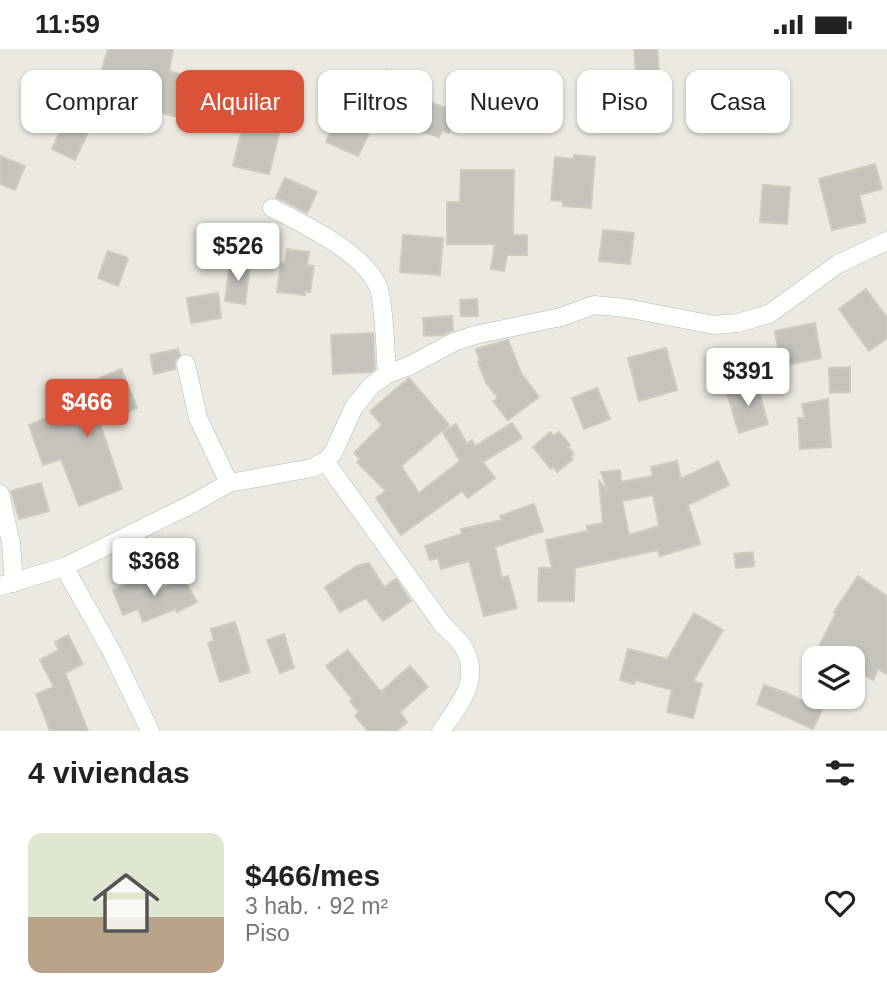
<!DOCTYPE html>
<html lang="es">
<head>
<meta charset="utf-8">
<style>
	body { margin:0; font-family:Helvetica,sans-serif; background:#f6f6f6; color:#222; height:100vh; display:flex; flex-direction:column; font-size:26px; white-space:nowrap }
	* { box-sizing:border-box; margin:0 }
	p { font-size:23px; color:#767676 }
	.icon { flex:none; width:38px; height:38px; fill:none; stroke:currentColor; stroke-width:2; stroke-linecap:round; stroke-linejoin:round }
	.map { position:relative; height:682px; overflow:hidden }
	.details { display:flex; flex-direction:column; background:#fff; flex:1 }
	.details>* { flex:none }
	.hud { position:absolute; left:21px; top:21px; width:845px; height:63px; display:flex; gap:14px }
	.fabs { position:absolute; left:802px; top:597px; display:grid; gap:14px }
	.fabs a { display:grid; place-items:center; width:63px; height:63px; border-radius:14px; background:#fff; box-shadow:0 2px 5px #0004; font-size:35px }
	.price { position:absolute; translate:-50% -60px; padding:0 16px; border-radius:7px; background:#fff; color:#222; font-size:23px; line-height:46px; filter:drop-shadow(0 2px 4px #0008) }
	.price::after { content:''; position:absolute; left:50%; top:42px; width:21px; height:16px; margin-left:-10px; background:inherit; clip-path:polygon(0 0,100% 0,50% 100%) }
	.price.active { background:#da5237; color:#fff }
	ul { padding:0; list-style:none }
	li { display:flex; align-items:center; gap:21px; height:175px; padding:0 28px }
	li+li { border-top:2px solid #e0e0e0 }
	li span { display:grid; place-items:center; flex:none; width:196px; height:140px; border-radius:14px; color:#555 }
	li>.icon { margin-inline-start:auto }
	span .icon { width:84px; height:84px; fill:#fffc; stroke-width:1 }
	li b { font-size:30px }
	h2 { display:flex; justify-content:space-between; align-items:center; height:84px; padding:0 28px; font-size:30px }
	.pill { padding:0 24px; border-radius:14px; background:#fff; box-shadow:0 2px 5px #0004; font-size:24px; line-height:63px }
	.pill.active { background:#da5237; color:#fff }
	.status { display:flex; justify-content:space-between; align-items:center; height:49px; padding:0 35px; background:#fff; direction:ltr }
	.status svg { height:19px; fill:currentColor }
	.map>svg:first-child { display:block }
</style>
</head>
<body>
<div class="status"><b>11:59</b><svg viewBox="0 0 49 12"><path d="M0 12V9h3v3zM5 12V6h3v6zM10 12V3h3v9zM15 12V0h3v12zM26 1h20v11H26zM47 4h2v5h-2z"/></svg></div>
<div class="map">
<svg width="887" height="682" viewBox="0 0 887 682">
	<rect width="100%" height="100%" fill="#ebe9e0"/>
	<g fill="#c6c3bd" stroke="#cfcbbf" stroke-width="2" fill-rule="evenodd">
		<path d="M108,0h65l-4,22 34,10 -11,40 -64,-17 -2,9 -34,-10z"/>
		<path d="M634,0h23l2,22 -23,1z"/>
		<path d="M386,21l22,12 -12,21 8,5 -13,24 -17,-9 -16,33 -32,-14 17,-38 -12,-5 12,-25 32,15z"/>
		<path d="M430,53l27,10 -8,21 -7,-2 -3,6 -19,-6z"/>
		<path d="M69,62l24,11 -18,38 -23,-11z"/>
		<path d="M243,76l36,9 -10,40 -36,-8z"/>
		<path d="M574,106l21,2 -4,51 -28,-2v-5l-12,-1 4,-43 19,2z"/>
		<path d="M0,107l25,10 -10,24 -15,-6z"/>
		<path d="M875,115l7,25 -23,6 7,27 -34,8 -13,-51z"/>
		<path d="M461,121h53l-1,65h14v20h-20l-3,16 -13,-2 4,-25h-48v-42h13z"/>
		<path d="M285,129l32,14 -10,21 -31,-16z"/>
		<path d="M763,136l27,2 -3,37 -27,-2z"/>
		<path d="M603,181l31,3 -4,31 -31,-3z"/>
		<path d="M403,186l40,3 -3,37 -40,-3z"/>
		<path d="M287,200l22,3 -2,13 7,1 -4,26 -5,-1v4l-28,-3 4,-29h4z"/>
		<path d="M108,202l20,7 -10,28 -20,-8z"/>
		<path d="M230,214l20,2 -5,39 -20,-3z"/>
		<path d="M866,240l21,29v20l-18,13 -30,-42z"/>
		<path d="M218,244l3,25 -30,5 -4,-25z"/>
		<path d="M477,250l1,17h-17l-1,-16z"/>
		<path d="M452,267l1,14 -10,5 -19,1 -1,-18z"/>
		<path d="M815,274l6,35 -40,8 -6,-35z"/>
		<path d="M373,284l2,36 -4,3 -38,2 -2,-39z"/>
		<path d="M508,291l13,33 18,24 -31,23 -15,-19 5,-3 -12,-15 -8,-21 2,-1 -4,-12z"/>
		<path d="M666,299l11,42 -38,11 -11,-43z"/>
		<path d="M178,300l2,6 -5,6v8l-21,5 -4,-19z"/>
		<path d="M850,318v25l-20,1 -1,-25z"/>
		<path d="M121,320l16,39 -37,16 22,65 -43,17 -18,-47 -18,6 -14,-40 20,-8 1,5 35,-13 -6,-14 24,-10 -3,-7z"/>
		<path d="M409,329l40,47 -48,41 18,27 41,-32 -17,-29 13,-8 11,20 5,-4 3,6 37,-23 10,15 -39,24 12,16 -27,20 -6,-7 -61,44 -25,-37 10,-7 -29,-29 3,-3 -6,-6 28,-28 -12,-14z"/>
		<path d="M757,335l11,40 -29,9 -12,-40z"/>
		<path d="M597,339l13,31 -26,10 -12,-31z"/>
		<path d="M828,350l3,48 -31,2 -2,-31h7l-3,-14z"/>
		<path d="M550,383l4,4 5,-4 11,13 -2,2 6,7 -3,2 2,3 -16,13 -4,-5 -2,2 -18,-22z"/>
		<path d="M677,412l4,18 37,-18 11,24 -41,20 12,39 -40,12 -2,-6 -83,18 -1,33h-36l1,-33h13l-6,-28 42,-9 -1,-5 16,-3 -4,-42 9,11 -7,-20 19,-2 1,12 32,-6 -2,-9zM653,446l6,31 -30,9 -7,-34z"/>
		<path d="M41,434l8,28 -30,8 -8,-28z"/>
		<path d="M534,455l9,27 -48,16 7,31 6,-2 9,32 -33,8 -15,-55 -28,8 -3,-11 -8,2 -5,-14 37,-12 -1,-5 41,-9 -2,-4z"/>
		<path d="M753,503l1,14 -18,2 -2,-14z"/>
		<path d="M369,514l15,24 12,-8 15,22 -28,20 -17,-23 -26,14 -15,-25 32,-21z"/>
		<path d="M149,526l7,17 27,-15 14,25 -20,10 -2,-3 -32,13 -5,-13 -15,6 -10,-25z"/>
		<path d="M858,527l29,20v78l-9,-5 -5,11 -21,-11v-11h-39l23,-45 -2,-1z"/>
		<path d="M694,564l29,17 -30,51 9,3 -9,34 -26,-6 5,-22 -37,-10 -1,4 -14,-4 8,-31 39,10z"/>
		<path d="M235,573l15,50 -30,10 -12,-39 6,-2 -3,-12z"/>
		<path d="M284,585l10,34 -14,5 -13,-33z"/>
		<path d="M68,586l15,29 -18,9 23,58h-38l-14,-37 18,-7 -14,-27 19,-10 -4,-8z"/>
		<path d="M348,601l31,40 3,1 28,-25 18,21 -28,25 7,10 -11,9h-28l-13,-15 4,-4 -9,-11 2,-2 -26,-33z"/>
		<path d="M764,636l25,9 33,16 -9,19 -56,-25z"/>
	</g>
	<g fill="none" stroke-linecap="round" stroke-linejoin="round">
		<g stroke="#b6b7bc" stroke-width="19">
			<g id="minor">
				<path d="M272,159c31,16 100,48 108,85 5,26 5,55 7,81"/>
				<path d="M186,315l12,54 31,65"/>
				<path d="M325,412l118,164c7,8 18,16 22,25 16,32 -7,56 -24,81"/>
				<path d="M0,445l11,49 3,40"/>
				<path d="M64,518l48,85 38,79"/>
				<path d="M0,537l64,-19 124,-61 41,-23 83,-15 13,-7 8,-8 21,-46 17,-21 16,-12 22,-8 45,-24 21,-7 86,-18 33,-12 32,3 88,17 24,-2 31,-9 69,-50 49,-23"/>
			</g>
		</g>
		<use href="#minor" stroke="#fff" stroke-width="18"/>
	</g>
</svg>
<div class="fabs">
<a><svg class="icon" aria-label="layers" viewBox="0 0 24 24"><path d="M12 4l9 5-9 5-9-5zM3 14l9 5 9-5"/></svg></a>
</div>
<b class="price" style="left:238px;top:234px">$526</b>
<b class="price" style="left:748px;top:359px">$391</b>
<b class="price active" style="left:87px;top:390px">$466</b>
<b class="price" style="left:154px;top:549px">$368</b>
<div class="hud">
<a class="pill">Comprar</a>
<a class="pill active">Alquilar</a>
<a class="pill">Filtros</a>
<a class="pill">Nuevo</a>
<a class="pill">Piso</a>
<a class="pill">Casa</a>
</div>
</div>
<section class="details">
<h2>4 viviendas<svg class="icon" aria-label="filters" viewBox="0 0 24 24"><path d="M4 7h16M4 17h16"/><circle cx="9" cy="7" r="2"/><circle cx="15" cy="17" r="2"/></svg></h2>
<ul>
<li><span style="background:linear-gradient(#dfe7d0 60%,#b9a48a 0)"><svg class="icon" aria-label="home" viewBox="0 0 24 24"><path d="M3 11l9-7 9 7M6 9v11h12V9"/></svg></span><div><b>$466/mes</b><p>3 hab. · 92 m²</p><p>Piso</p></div><svg class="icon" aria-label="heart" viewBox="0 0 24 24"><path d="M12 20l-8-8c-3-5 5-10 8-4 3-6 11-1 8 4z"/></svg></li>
</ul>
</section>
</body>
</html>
